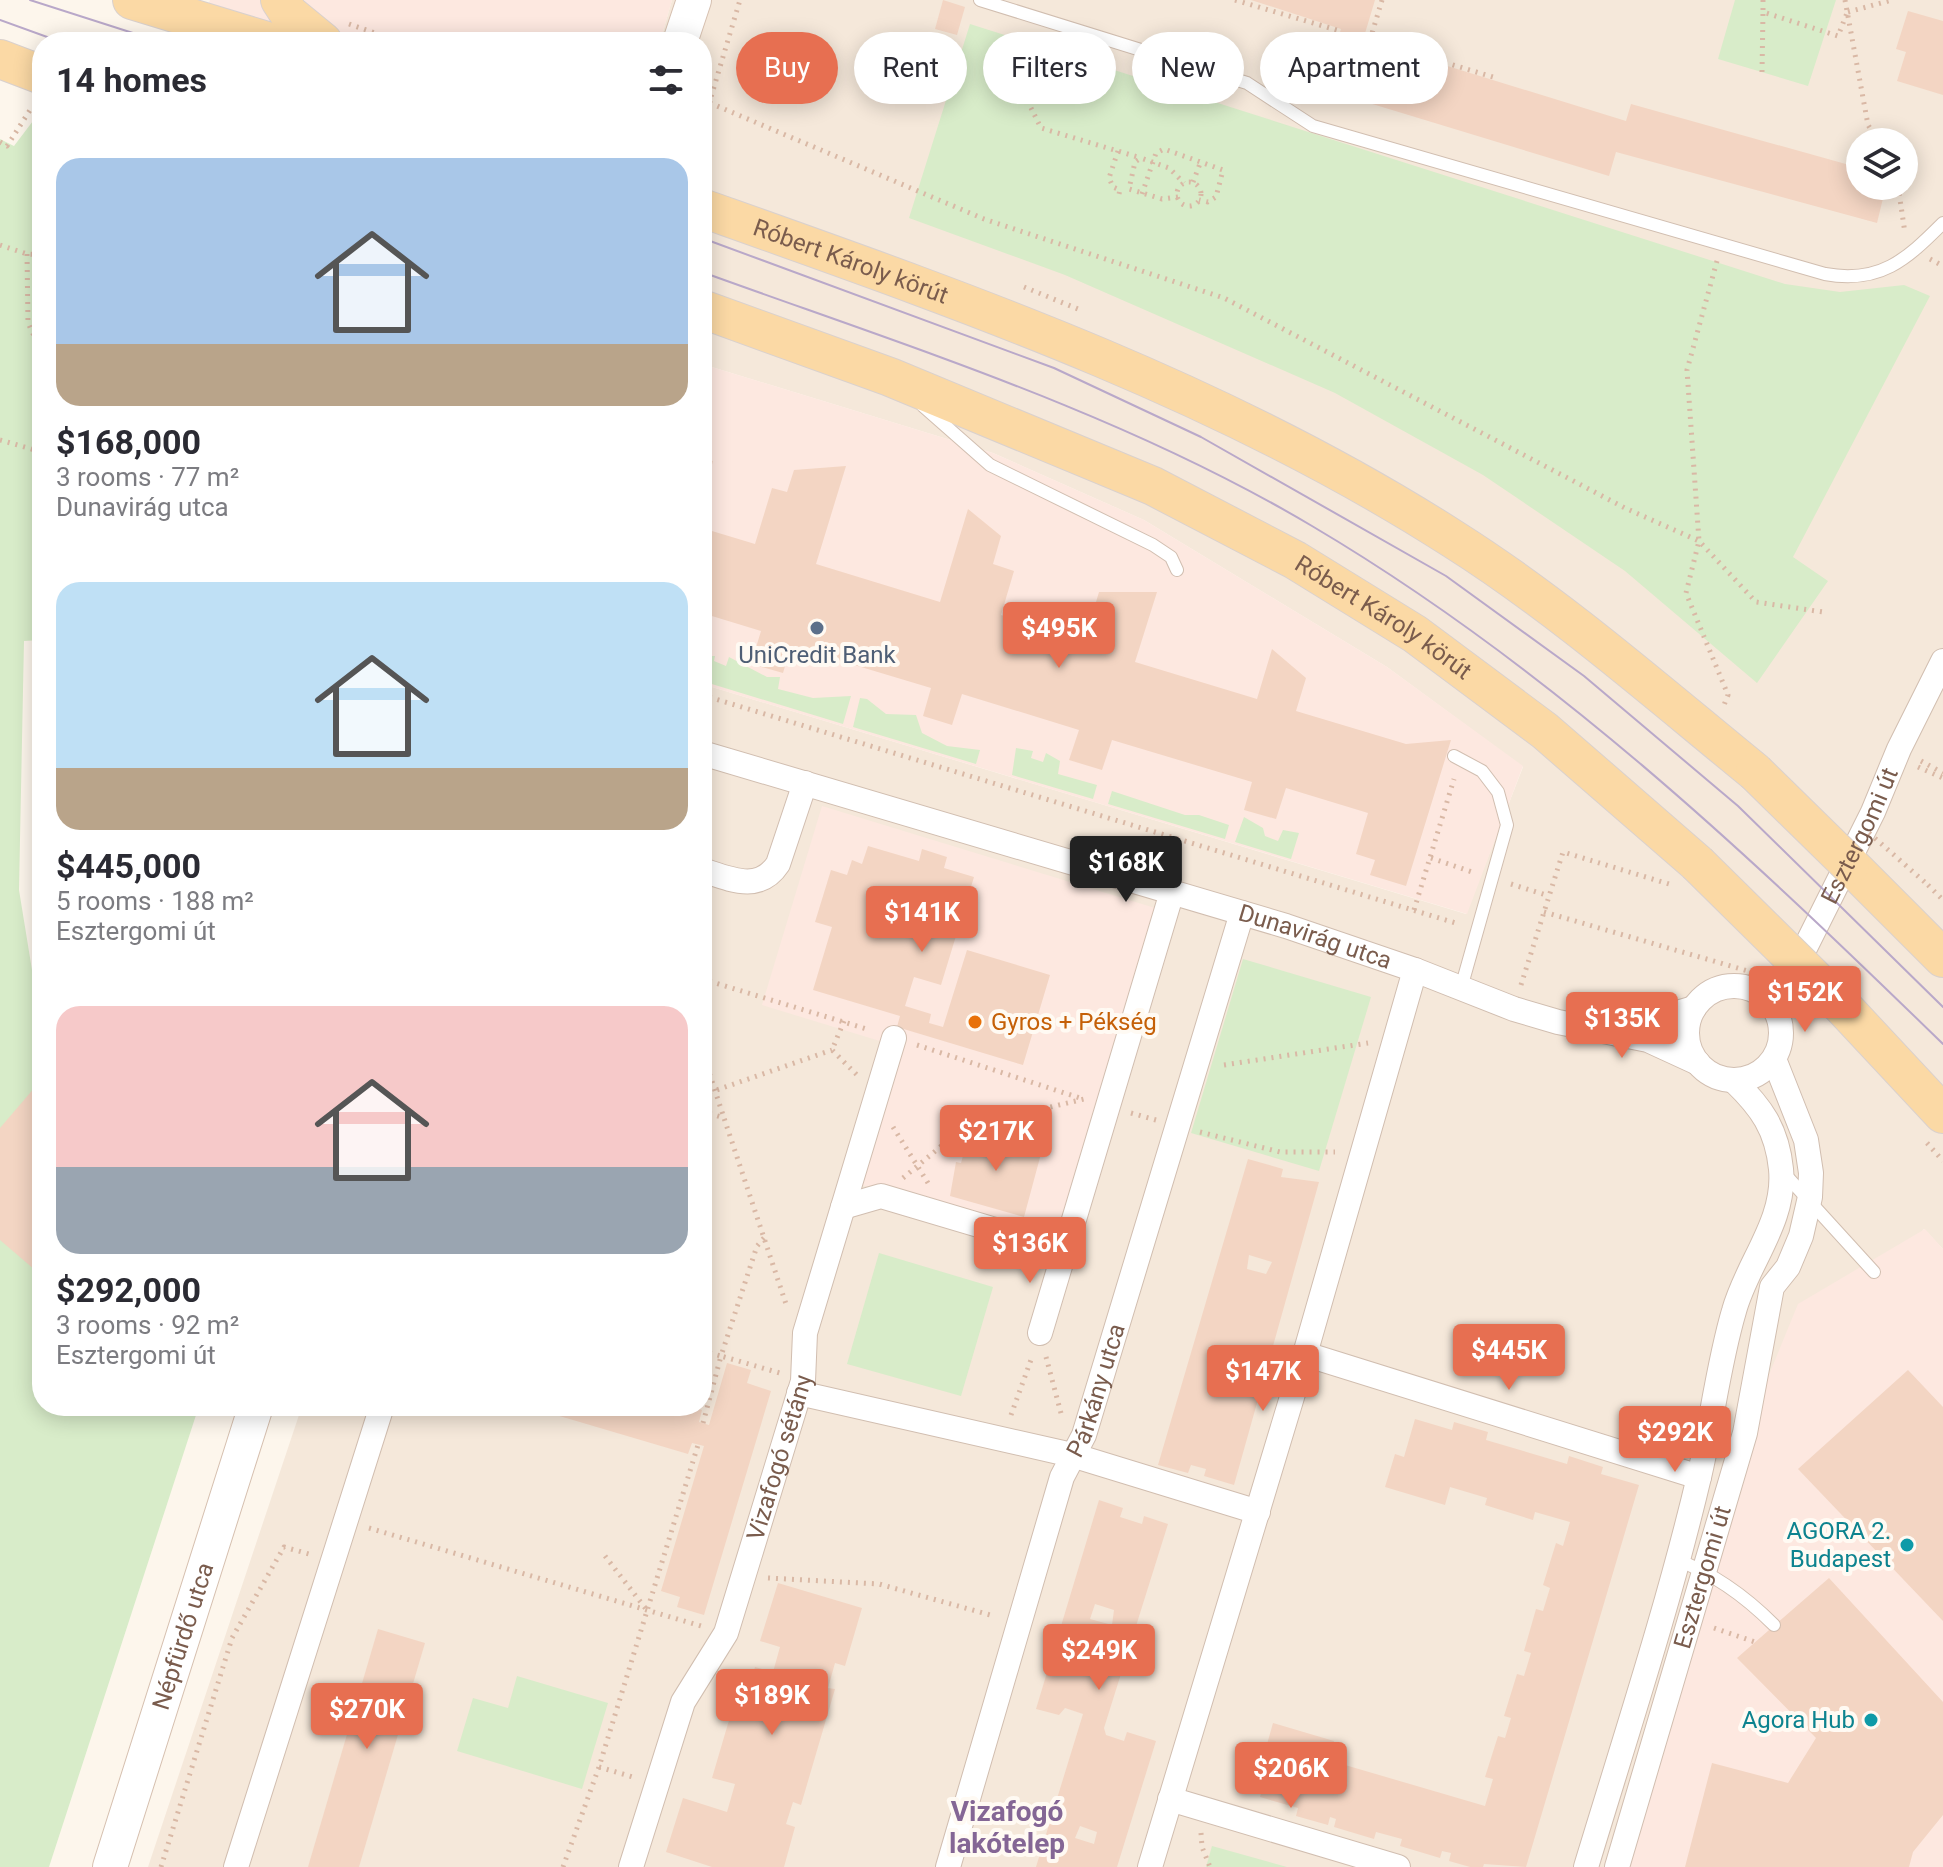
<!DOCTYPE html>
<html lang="en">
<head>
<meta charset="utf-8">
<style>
	body { margin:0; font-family:Roboto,sans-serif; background:#f7f7f7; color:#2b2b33; height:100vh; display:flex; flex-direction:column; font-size:30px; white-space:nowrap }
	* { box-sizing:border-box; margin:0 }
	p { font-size:26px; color:#7c7c81 }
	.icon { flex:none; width:44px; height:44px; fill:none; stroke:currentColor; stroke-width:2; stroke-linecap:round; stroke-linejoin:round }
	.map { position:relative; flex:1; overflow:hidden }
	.details { position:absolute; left:32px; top:32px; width:680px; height:1384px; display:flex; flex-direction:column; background:#fff; border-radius:32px; box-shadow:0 4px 20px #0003 }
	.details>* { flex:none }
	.banner { position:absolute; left:736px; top:32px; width:760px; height:72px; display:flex; gap:16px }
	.controls { position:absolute; left:1846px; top:128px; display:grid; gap:16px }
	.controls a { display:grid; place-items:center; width:72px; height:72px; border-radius:50%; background:#fff; box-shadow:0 4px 20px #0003; font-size:40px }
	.price { position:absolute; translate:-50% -68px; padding:0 18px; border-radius:8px; background:#e76f51; color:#fff; font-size:26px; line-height:52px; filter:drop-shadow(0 2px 4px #0008) }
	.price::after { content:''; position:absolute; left:50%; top:48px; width:24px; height:18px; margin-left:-12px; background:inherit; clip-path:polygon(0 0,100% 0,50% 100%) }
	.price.current { background:#222; color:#fff }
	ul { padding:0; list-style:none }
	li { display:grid; align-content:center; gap:16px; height:424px; padding:0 24px }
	li span { display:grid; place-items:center; height:248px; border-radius:24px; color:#555 }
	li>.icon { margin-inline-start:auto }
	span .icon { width:144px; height:144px; fill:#fffc; stroke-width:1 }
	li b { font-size:34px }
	h2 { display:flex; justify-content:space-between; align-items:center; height:96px; padding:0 24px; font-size:34px }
	.chip { padding:0 28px; border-radius:36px; background:#fff; box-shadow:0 4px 20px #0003; font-size:28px; line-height:72px }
	.chip.current { background:#e76f51; color:#fff }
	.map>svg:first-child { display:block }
</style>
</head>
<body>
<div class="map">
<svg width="1943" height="1867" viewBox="0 0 1943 1867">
	<rect width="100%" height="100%" fill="#fdf6ec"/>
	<path fill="#f5e8da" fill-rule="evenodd" d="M672,0h1271v1249l-19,-20 -210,280 -109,358h-1457l154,-461h400v-722l764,230 57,-147 -136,-100 -243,-147 -151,-67 -291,-89v-322h-42zM1860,142h44v44h-44z"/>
	<g fill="#fde8e0">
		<path d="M210,0h462l-12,42h-466z"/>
		<path d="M702,364l291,89 151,67 243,147 136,99 -56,148 -765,-230z"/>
		<path d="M822,806l333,102 -98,331 -213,-59 39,-138 -121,-37z"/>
		<path d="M1925,1229l18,20v618h-338l109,-358 84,-205z"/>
	</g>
	<g fill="#d8ecc9">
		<path d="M1735,0h101l-28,86 -90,-27z"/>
		<path d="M970,24l815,260 55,8 64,-7 26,11 -137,261 35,24 -71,102 -132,-112 -142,-96 -148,-82 -270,-118 -156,-57z"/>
		<path d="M36,117l6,6v517l-18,1 -5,249 13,80 10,18v418h136l19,6 -148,455h-49v-1728l14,7z"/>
		<path d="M702,656h13l-1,5 12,5 3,-9 38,20h13l-2,12 35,9 38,-2 -8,28 -141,-43z"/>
		<path d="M860,698l7,1 19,15 30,1 6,18 25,13 33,4 -4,14 -123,-37z"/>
		<path d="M1016,748l17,3 -2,7 12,4 3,-9 14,8 -2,13 39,11 -4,14 -81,-24z"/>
		<path d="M1112,791l73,24h14l30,10 -4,14 -117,-35z"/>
		<path d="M1244,817l19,11 2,8 13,5 5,-11 16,3 -8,26 -56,-17z"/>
		<path d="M1243,959l128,38 -52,174 -128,-38z"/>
		<path d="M879,1253l114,34 -32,109 -114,-32z"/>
		<path d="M517,1676l91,27 -26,86 -125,-38 16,-53 35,10z"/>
		<path d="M1212,1846l75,21h-81z"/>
	</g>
	<g fill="#f3d5c3" fill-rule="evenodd">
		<path d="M943,0l22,7 -8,28 -22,-6z"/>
		<path d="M1251,0h124l-12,40 263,81 5,-17 229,64v18h26l-9,37 -261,-71 -7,24 -286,-87 18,-60z"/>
		<path d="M1908,11l35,10v74l-46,-14 9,-29 -10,-3z"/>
		<path d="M702,458l11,3 -10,35h-1z"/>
		<path d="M846,466l-30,98 124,38 28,-93 33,27 -8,28 21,7 -13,44 70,22 9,-29 13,4 6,-20h58l-22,70 122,37 15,-50 34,29 -10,33 110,33 45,-4 -45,146 -36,-11 5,-15 -19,-6 12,-41 -82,-25 -10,31 -32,-9 8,-28 -140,-42 -10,30 -33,-10 10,-30 -117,-36 -10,31 -29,-9 8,-28 -140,-42 -8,27 -32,-9 10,-33 -59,-18v-85l53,16 17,-56 15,4 7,-22z"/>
		<path d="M868,846l51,15 3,-12 25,8 -3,11 30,9 -33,108 -27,-8 -9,29 26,8 -2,9 14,4 24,-77 83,25 -27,90 -126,-38 3,-11 -87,-26 19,-63 -17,-5 16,-52 16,5 5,-15 10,4z"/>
		<path d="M42,1079v197l-42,-36v-112z"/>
		<path d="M970,1130l72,20 -18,67 -74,-21 6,-34 5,1z"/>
		<path d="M1248,1159l35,10 -2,8 38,5 -85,303 -30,-9 2,-7 -15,-4 -3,8 -30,-8zM1249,1255l23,7 -6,12 -19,-5zM1217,1360l19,6 -2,10 -19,-6z"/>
		<path d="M727,1363l24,7 -4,13 24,8 -67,224 -27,-8 3,-10 -19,-6 43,-145 -12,-3 -4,11 -159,-47 161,-1 12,4 -3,12 10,3z"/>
		<path d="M1908,1370l35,37v214l-145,-152z"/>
		<path d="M1415,1419l37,11 2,-8 34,10 -2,8 81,24 2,-8 34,11 -2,7 38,11 -113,382 -42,-3 -1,3h-13l-21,-6 2,-8 -9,-2 -2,7 -40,-12 2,-7 -26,-7 -2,7 -40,-12 2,-8 -6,-2 -2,8 -32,-9 2,-8 -38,-11 12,-39 -8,-3 9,-32 61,18 -6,19 157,46 8,-27 -8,-2 13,-41 7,2 6,-20 -7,-2 13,-42 7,2 7,-23 -7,-2 12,-42 7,2 7,-23 -7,-3 13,-42 7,3 7,-24 -35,-10 -2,8 -48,-15 2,-7 -37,-11 -5,18 -60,-18 10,-33 9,3z"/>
		<path d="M1099,1500l24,8 -3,9 22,7 2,-8 24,8 -64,204 2,7 18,6 3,-9 29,9 -39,126h-81l47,-153 -18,-6 -6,7 -23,-6zM1095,1604l19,6 -2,15 -22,-6zM1080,1826l17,6 -3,12 -19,-6z"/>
		<path d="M1829,1578l114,124v113l-30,37 -4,15h-224l27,-104 76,20 28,-45 -79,-80z"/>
		<path d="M778,1583l84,25 -17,58 -10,-3 -7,25 7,1 -34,116 -8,-3 -7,22 9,3 -11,40h-72l-46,-15 17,-54 44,14 8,-28 -23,-6 25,-85 10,3 8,-29 18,5 7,-25 -20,-6z"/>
		<path d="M378,1629l47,14 -66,224h-51z"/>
	</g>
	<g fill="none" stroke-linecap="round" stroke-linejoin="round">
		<g stroke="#d1beb0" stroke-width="14">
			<g id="lane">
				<path d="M980,0l267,83 66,43 512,148c55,10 81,-14 118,-51"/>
				<path d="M923,406l67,59 163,80 18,12 6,13"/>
				<path d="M1454,756l28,15 16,21 9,33 -46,163"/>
				<path d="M1782,1171l92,101"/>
				<path d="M1677,1560c38,14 69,37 97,65"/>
			</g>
		</g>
		<g stroke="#d1beb0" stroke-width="26">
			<g id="street">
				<path id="s1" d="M702,753l584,173 129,44 99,39 44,13 90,18 50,23"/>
				<path d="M702,870c28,9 57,23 76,-6l27,-81"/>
				<circle cx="1734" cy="1033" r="47"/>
				<path id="s2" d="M1775,1008l98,-196 26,-63 44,-88"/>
				<path d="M1609,1022h38l47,-14"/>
				<path d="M843,1207l38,-11 185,55"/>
				<path d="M1040,1333l132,-441"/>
				<path d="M1305,1354l394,123"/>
				<path d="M799,1393l273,62 186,57"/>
				<path d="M1170,1799l228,68"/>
				<path d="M236,1867l146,-461"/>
				<path id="s3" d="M631,1867l52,-165 43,-69 77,-252 2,-48 89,-295"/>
				<path id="s4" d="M948,1867l114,-390 22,-42 158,-522"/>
				<path d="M1150,1867l155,-513 110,-384"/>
				<path d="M1586,1867c39,-129 82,-259 113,-390 13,-55 19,-112 35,-166 13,-48 52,-90 47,-142 -4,-40 -20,-62 -47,-88"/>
				<path id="s5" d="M1617,1867l128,-434 27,-146 16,-20 13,-31 9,-39 1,-24 -5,-33 -32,-81"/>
			</g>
		</g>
		<g stroke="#d6c0b0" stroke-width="36">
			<g id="secondary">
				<path d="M680,42l14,-42"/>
				<path id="s6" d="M110,1867l146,-461"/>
			</g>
		</g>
		<g stroke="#dad1cd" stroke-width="40">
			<g id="primary">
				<path d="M132,0l138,42"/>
				<path d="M280,0l9,14 34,28"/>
				<path d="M0,59l42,16"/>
				<path id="s7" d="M702,208c259,92 519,182 751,331 106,67 205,154 302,233"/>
				<path id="s8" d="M702,309l188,68 263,109 142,74 120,74 130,97 152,132"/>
				<path d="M1850,865l93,93"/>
				<path d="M1844,1008l99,106"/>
			</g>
		</g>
		<g stroke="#d9b8a5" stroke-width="5" stroke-dasharray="2 6" stroke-linecap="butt">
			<path d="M1235,0l105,31"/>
			<path d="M1382,0l-12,40 123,37"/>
			<path d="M1763,0v12l75,24 9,-23"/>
			<path d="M1845,0l23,125 11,17"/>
			<path d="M1848,12l44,-12"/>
			<path d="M349,24l52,18"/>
			<path d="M1046,39l-18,63 13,26 100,30"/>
			<path d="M429,42h31"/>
			<path d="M1762,72l1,-60"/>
			<path d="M710,103l274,116 240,79 401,210 74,33 57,61 67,10"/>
			<path d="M702,127l38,-127"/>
			<path d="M0,142l7,4 25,-39"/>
			<path d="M1118,151l-9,27 4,9 7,3 -1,4"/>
			<circle cx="1189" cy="194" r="12"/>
			<path d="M1193,182l8,-21"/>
			<path d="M1898,186l7,47"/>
			<path d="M1142,194l14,-41 8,-4 59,21 -7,27 -8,5 -9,-2"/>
			<path d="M1178,197l-16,2 -33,-10 6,-27 6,-4 28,10 15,15"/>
			<path d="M0,245l27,9 15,1"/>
			<path d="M27,254l1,69 14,30"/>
			<path d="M1930,259l13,7"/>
			<path d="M1717,261l-30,109 12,171 -13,52 42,102 -4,10"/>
			<path d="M1024,287l54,22"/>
			<path d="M0,440l42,12"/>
			<path d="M702,695l757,229"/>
			<path d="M1921,761l22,12"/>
			<path d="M1918,767l25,11"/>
			<path d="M42,828v104"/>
			<path d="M1431,858l44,15"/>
			<path d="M1511,884l38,12"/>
			<path d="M1928,885l15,15"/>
			<path d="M1414,910l40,-131"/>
			<path d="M1544,912l204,59 6,17"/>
			<path d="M702,979l168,51"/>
			<path d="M1521,985l42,-133 106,32"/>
			<path d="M844,1021l-12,29 26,26"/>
			<path d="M917,1045l166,54"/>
			<path d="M702,1051l22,67"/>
			<path d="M1224,1065l144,-22"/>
			<path d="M702,1095l130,-45"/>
			<path d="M702,1111l22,7 62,186"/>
			<path d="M1131,1113l25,7"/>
			<path d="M893,1127l35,56"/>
			<path d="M1200,1132l80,20h55"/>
			<path d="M1927,1143l16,18"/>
			<path d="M903,1178l60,-50 121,-29"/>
			<path d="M702,1351l19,5 36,-110 7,-8"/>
			<path d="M1046,1357l16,60"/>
			<path d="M1011,1415l21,-58"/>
			<path d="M703,1423l18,-67 59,17"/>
			<path d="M369,1528l332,98"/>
			<path d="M605,1556l41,53"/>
			<path d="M768,1578l111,6 115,32"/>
			<path d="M1714,1628l41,14"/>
			<path d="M599,1767l34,10"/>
			<path d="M1201,1833l1,14 8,20"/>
			<path d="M161,1867l71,-229 52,-91 25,7"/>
			<path d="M563,1867l36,-100 99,-322"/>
		</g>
		<use href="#lane" stroke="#fff" stroke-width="12"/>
		<use href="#street" stroke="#fff" stroke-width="24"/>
		<use href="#secondary" stroke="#fff" stroke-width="34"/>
		<use href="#primary" stroke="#fbd9a5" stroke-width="38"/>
		<g stroke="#b9a8c9" stroke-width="2">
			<path d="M30,0l131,42"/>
			<path d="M0,20l61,22"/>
			<path d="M702,238l352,130 147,69 245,139 138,100 154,130 205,201"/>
			<path d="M702,272c207,75 420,141 610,254 237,140 435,327 631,518"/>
		</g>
		<g stroke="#dad1cd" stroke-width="40" stroke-linecap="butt">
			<g id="primary-bridge">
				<path d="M1755,772l95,93"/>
				<path d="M1697,863l147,145"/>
			</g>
		</g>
		<path stroke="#d9b8a5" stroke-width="5" stroke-dasharray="2 6" stroke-linecap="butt" d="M1869,833l59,52"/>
		<use href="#primary-bridge" stroke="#fbd9a5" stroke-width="38"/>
	</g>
	<circle fill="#5c6f8a" stroke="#fffaf3" stroke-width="3" cx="817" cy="628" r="8"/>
	<circle fill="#e8710a" stroke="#fffaf3" stroke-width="3" cx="975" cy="1022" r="8"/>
	<g fill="#0f9aa8" stroke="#fffaf3" stroke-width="3">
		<circle cx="1907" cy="1545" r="8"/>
		<circle cx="1871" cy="1720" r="8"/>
	</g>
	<g text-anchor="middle" stroke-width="8" stroke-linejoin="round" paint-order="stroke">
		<g font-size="24" fill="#7a5c4d" stroke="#fffaf3">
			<text dy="8" stroke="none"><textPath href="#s7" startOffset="158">Róbert Károly körút</textPath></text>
			<text dy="8" stroke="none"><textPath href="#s8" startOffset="750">Róbert Károly körút</textPath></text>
			<text dy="8" stroke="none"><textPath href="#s2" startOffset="192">Esztergomi út</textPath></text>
			<text dy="8" stroke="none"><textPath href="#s1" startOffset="640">Dunavirág utca</textPath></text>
			<text dy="8" stroke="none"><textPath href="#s4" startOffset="500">Párkány utca</textPath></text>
			<text dy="8" stroke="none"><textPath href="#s3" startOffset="438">Vizafogó sétány</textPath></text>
			<text dy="8" stroke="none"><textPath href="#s5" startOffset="302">Esztergomi út</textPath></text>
			<text dy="8" stroke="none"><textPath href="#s6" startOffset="242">Népfürdő utca</textPath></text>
		</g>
		<g font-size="24" fill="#4e5e75" stroke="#fffaf3">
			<text x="817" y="663">UniCredit Bank</text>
		</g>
		<g font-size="24" fill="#c56008" stroke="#fffaf3" text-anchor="start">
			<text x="991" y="1030">Gyros + Pékség</text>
		</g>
		<g font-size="24" fill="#0d838f" stroke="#fffaf3" text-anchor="end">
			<text x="1891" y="1539">AGORA 2.<tspan x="1891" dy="28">Budapest</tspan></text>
			<text x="1855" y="1728">Agora Hub</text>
		</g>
		<g font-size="28" font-weight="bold" fill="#846695" stroke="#fffaf3">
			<text x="1007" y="1821">Vizafogó<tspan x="1007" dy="32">lakótelep</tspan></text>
		</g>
	</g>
</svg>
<div class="controls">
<a><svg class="icon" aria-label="layers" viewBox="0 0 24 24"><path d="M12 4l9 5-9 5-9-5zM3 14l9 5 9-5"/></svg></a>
</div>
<b class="price" style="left:1059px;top:670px">$495K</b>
<b class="price current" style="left:1126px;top:904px">$168K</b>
<b class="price" style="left:922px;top:954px">$141K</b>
<b class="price" style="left:1805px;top:1034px">$152K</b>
<b class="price" style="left:1622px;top:1060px">$135K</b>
<b class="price" style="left:996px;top:1173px">$217K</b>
<b class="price" style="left:1030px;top:1285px">$136K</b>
<b class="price" style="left:1509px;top:1392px">$445K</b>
<b class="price" style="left:1263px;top:1413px">$147K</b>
<b class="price" style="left:1675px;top:1474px">$292K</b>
<b class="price" style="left:1099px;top:1692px">$249K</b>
<b class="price" style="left:772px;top:1737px">$189K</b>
<b class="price" style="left:367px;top:1751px">$270K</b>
<b class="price" style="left:1291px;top:1810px">$206K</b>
<div class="banner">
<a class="chip current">Buy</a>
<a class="chip">Rent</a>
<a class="chip">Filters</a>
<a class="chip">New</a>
<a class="chip">Apartment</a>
</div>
<section class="details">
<h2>14 homes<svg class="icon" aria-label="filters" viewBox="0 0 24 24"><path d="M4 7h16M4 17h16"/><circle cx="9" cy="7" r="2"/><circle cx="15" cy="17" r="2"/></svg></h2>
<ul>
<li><span style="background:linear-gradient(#a9c7e8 75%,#b9a48a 0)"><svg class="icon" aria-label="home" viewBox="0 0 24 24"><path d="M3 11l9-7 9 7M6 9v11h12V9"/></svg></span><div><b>$168,000</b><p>3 rooms · 77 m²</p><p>Dunavirág utca</p></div></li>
<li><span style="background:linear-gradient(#bfe0f5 75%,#b9a48a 0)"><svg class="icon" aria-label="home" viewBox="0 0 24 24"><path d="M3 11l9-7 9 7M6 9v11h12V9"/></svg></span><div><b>$445,000</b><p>5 rooms · 188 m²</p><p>Esztergomi út</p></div></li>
<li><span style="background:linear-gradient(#f6c9c9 65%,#9aa5b1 0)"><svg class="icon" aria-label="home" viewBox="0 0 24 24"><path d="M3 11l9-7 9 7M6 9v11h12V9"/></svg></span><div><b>$292,000</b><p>3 rooms · 92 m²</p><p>Esztergomi út</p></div></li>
</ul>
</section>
</div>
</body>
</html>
